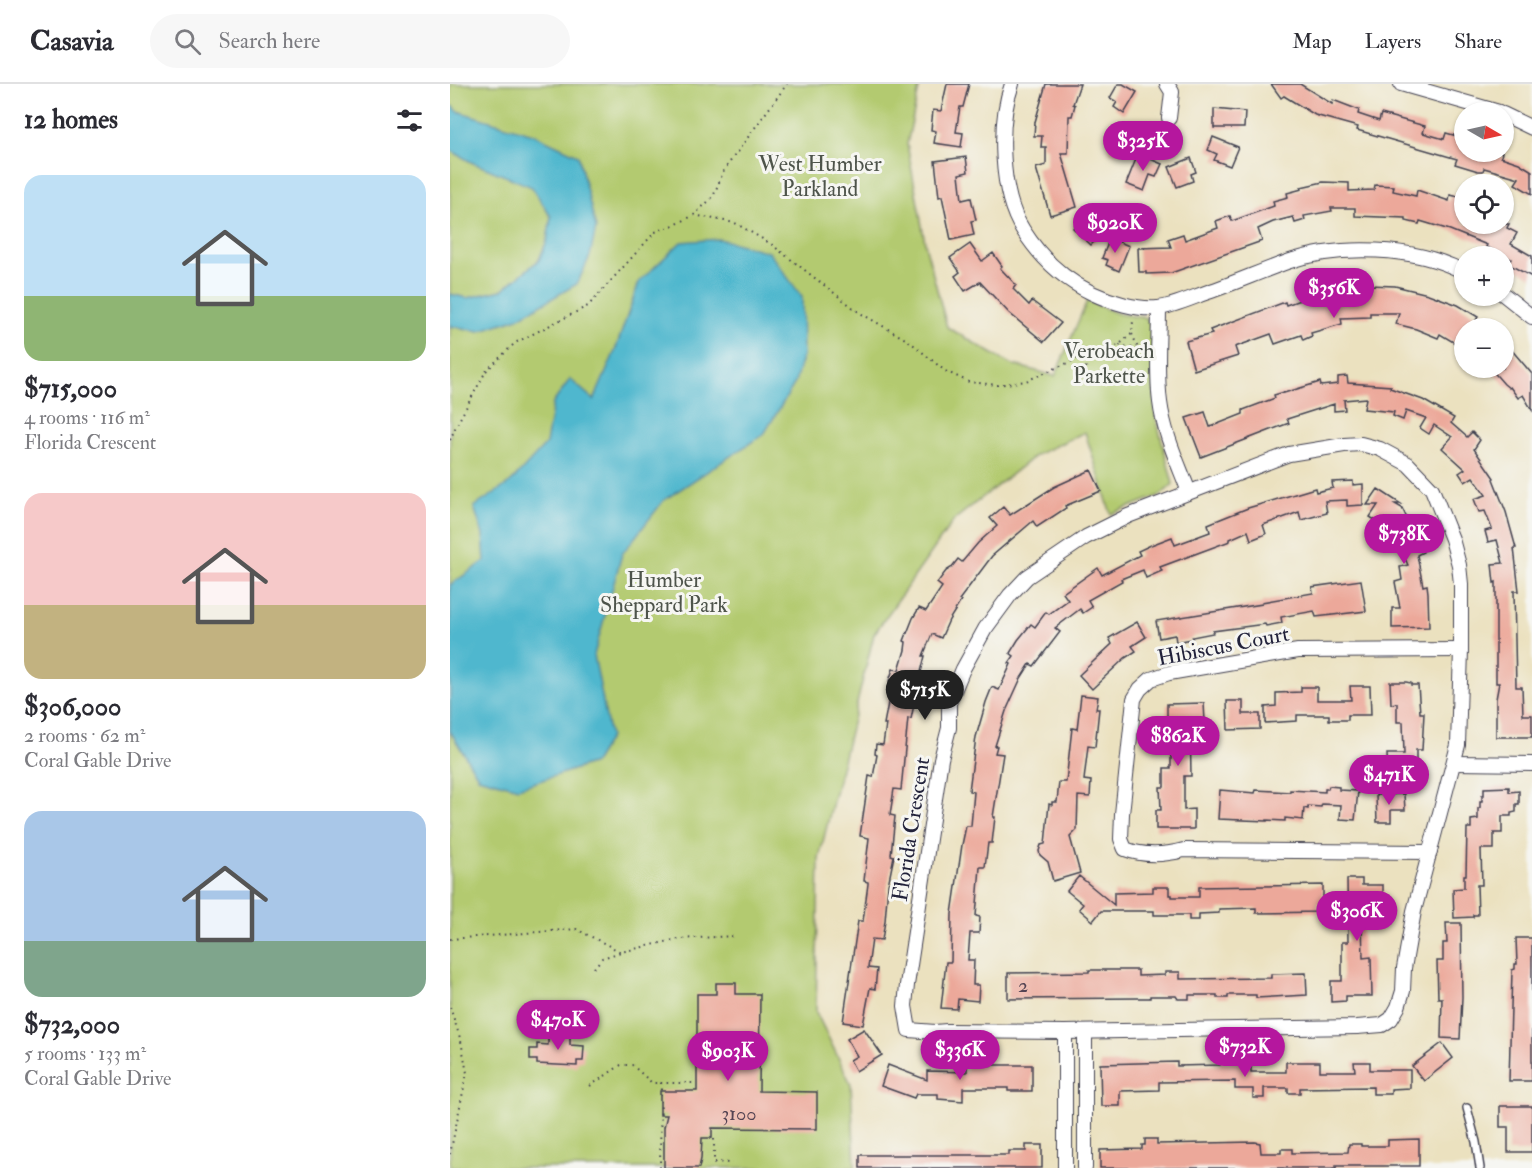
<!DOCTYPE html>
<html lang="en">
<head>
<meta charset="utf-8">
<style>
	body { margin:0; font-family:"IM FELL Double Pica",serif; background:#f7f7f7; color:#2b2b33; height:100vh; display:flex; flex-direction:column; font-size:22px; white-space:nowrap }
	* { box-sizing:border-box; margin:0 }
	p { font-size:20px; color:#7c7c81 }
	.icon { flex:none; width:33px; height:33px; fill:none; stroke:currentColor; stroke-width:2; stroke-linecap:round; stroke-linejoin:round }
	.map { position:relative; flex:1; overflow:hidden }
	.side { display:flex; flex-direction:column; background:#fff; width:450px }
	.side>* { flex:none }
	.needle { width:39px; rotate:99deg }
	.tools { position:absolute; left:1004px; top:18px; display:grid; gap:12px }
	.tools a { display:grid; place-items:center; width:60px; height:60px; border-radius:50%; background:#fff; box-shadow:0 2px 4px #0004; font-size:30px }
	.price { position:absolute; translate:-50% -51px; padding:0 14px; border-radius:21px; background:#b5179e; color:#fff; font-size:20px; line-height:39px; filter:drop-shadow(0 2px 3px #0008) }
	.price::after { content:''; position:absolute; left:50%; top:36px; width:18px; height:14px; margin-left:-9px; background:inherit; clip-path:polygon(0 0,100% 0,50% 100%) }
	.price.on { background:#222; color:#fff }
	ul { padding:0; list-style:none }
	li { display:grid; align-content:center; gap:12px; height:318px; padding:0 24px }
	li span { display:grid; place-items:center; height:186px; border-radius:18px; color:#555 }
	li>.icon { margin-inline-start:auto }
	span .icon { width:108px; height:108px; fill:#fffc; stroke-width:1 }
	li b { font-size:26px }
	h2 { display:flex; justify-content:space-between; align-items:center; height:72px; padding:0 24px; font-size:26px }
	header { display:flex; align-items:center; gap:36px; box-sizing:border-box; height:84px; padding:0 30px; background:#fff; border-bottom:2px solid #e1e1e2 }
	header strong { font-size:28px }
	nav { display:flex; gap:33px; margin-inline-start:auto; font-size:21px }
	.search { width:420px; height:54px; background:#f7f7f7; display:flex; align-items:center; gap:15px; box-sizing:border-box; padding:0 21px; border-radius:33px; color:#7c7c81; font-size:22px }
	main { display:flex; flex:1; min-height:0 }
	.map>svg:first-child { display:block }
</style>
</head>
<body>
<header>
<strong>Casavia</strong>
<div class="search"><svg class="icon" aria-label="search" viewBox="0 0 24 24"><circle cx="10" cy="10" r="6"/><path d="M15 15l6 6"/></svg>Search here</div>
<nav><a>Map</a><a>Layers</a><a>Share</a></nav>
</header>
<main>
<section class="side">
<h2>12 homes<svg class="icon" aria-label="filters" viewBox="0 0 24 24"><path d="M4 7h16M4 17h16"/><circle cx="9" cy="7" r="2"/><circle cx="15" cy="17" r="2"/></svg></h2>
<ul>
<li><span style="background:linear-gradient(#bfe0f5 65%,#8fb573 0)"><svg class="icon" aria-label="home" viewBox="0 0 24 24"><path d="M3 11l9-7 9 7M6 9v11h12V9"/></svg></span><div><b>$715,000</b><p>4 rooms · 116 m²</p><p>Florida Crescent</p></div></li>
<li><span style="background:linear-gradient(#f6c9c9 60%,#c2b280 0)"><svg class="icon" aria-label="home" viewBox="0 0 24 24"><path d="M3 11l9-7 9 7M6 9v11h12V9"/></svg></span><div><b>$306,000</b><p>2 rooms · 62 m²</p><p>Coral Gable Drive</p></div></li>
<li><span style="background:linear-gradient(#a9c7e8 70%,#7fa58c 0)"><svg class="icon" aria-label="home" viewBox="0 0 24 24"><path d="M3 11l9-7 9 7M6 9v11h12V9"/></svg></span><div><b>$732,000</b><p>5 rooms · 133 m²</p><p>Coral Gable Drive</p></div></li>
</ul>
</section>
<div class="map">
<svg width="1082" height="1084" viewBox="0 0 1082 1084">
	<rect width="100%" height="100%" fill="#f6f6f2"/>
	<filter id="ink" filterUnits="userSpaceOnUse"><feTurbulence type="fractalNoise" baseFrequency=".0167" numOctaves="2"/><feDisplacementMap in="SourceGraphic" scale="12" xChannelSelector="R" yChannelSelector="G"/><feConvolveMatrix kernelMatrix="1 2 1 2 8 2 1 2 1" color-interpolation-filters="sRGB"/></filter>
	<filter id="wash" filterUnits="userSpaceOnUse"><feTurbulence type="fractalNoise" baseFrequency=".008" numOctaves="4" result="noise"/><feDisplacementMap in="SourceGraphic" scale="24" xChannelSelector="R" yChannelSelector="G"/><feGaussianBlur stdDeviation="1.35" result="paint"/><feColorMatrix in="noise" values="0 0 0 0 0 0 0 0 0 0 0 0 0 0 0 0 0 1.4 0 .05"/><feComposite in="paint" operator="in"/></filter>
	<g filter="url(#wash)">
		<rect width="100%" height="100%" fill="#ebe1bf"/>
		<path fill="#b3ca6f" stroke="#6a7655" stroke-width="1.5" d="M0,0h470l-13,60 19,104 21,79 63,37 45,12 32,-75 32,13 27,4 8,12 1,84 18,70 -12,11 -50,19 -26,-82 -49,23 -82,65 -80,114 -55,224 -3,154 35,72 4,84h-405v-842l29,5 86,-40 -14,-74 -4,24 -8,19 -37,30 -35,8 -17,-4z"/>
		<g fill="#50b7ce" stroke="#396c84" stroke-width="1.5">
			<path d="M0,20l7,7 76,23 45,21 18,73 -6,28 -13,28 -59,34 -39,13 -29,-5v-32l17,4 35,-8 37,-30 8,-19 4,-24 -19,-30 -61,-25 -21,-12z"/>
			<path d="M269,155l50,13 33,45 1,57 -8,29 -31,51 -100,66 -42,54 -28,101 16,82 -16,26 -76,25 -40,-11 -28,-46v-146l35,-24 -2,-26 -9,-28 37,-25 35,-38 7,-41 17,-24 24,21 21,-49 24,-69 42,-40z"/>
		</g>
		<g id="blocks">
			<g fill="#eca89a">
				<path d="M497,0h22l-6,23h-3l-4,25 7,1 -2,14 -27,-4 2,-12 -5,-1 2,-20 8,1z"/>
				<path d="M596,0h34l-7,20 2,1 -3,11h-3l-1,37h-7l16,54 -27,8 -14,-47 10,-3v-18h-5l1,-11h-8l1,-14z"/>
				<path d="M668,0h5l14,8 -13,22 -10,-7 3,-5 -7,-4z"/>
				<path d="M821,0h29l32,20 1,-4 26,10 -1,4 21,7 2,-7 44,12 -2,7 21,6 2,-6 18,5v14h38l-1,5 18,6 13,8v23l-17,-10 4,-6 -35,-10 -1,3h-5l-23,-7 2,-5 -100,-29 1,-3 -43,-12 -31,-19 -3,2z"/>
				<path d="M764,25l31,3 -1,16h-30z"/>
				<path d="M678,42l4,24 -22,3 -3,-18 7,-1 -1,-6z"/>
				<path d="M763,53l25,10 -8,19 -16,-6 3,-6 -9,-4z"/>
				<path d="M688,70l24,10 -6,13 -6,-2 -6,16 -18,-7z"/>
				<path d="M516,73l2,15 -9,2 3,26 9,-2 5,22 -5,1 3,14 -23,5 -9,-44 -3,1 -4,-36z"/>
				<path d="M741,74l5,14 -5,2 2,7 -16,6 -8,-20z"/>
				<path d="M873,98l26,1v8l25,-1 1,-5 19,1 -1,5 23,5 1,-6 32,11 1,-6 14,3v26h45l-2,4 10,5 -6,11 21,12v21l-24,-13 3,-5 -25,-12 1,-2 -37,-15 -30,-9 -1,3 -13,-3v-3l-51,-2v-8h-24l1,3 -28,5 1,4 -10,3 -2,-6 -20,5 -15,7 4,12 -91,32 -25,1v-2h-7l-1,-24 33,-1 -3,-8 15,-5 2,6 33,-12 -2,-7 14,-5 2,5 42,-15 -1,-5 15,-4 -1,-4 15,-4 -1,-2z"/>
				<path d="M634,131l19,18 -12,12 -18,-17z"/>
				<path d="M660,154l19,8 -10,25 -13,-6 2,-5 -6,-2z"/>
				<path d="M520,160l12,17 11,-8 9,13 -2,2 16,17 -3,4 16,16 3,-4 29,22 -17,19 -35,-29 -29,-31 -15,9 -10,-15 5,-4 -10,-14z"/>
				<path d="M919,201l26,1 33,8 30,11 20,12 -2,3 10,8h-22v12l-4,6 -20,-12 -2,4 -22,-9 -20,-5 3,-11h-29v4l-29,1 1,6 -31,9 1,3 -9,4 -2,-5 -26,9 -4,-10 -36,13 3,9 -44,14 -8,-29 26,-7 -2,-4 75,-28 1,3 25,-9 1,1 35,-9v-2z"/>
				<path d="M1060,264l22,26v36l-9,-15 -5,3 -8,-11 -1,1 -5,-4 -14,-16h13v-14z"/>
				<path d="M897,292l1,7 43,3 -1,2 33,12 31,18 -3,5 16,14 5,-5 8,8 -6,9 20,29 -1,1 13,33 10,36h-2l5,43h-5l2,96h6l1,28h9v22h-36v-38l3,-16h-3v-101l-2,1 -2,-19 11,-1 -6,-23 -9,2 -3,-11 7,-2 -7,-18 -6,1 -5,-13 12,-4 -13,-18 -8,5 -6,-9 6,-4 -23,-21 10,-11 -18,-12 -5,9 -9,-6 6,-10 -20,-7 -3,9 -10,-4 1,-4 -30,-3 2,-11 -22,2 1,10 -11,1v-7l-47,15 2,4 -88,34 -15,-39 19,-6 5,15 33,-13v-4l32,-12 -1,-3 10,-3v1l36,-11 1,4 17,-2v-7z"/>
				<path d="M641,386l10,21 -36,15 1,2 -29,19 -4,-6 -41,35 -33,44 2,1 -12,19 -8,18 -9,-4 -9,22h2l-4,16 3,1 -5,18 -2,-1 -6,29 -3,-1 -7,72 -7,-1 -4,26 5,1 -4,39 3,1 -6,29 -3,36 -3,19 -10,-1 -4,29 9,1 -2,20 -5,-1 -7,37 -20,-3 15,-101h5l5,-37v-2l-4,-1 5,-43 -9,-2 9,-60 4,1 4,-22 -2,-1 1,-10 7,1 3,-21h-2l8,-42 -3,-1 4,-12 6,1 6,-20 1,-8 -2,-1 9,-23 6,-10 7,3 16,-24 -5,-4 9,-12 5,-3 7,-9 4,3 16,-19 19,-17 -7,-8 13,-11 7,8 44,-28z"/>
				<path d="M903,397v4l10,-1v21l-16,1v-6l-22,1 2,12 -26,7 -2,-8 -36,13 3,9 -15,6 -3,-9 -18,8v2l-70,26 2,4 -16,7 -3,-8 -22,9 1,2 -34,19 4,7 -9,6 -3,-4 -25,19 5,4 -26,34 -4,-2 -9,14 -15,33 -11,35h2l-2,7 8,1 -10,63h2l-3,26h-4l-3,24h-5l-4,49 4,1 -1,16h-9l-2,27h6l-1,25h6l-1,16 -20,-2 -1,10 -16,-1 5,-46h5l1,-48 10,-69 4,-19h5l3,-34 -5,-1 7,-54 10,-35 6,-15 7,3 12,-26 -2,-1 5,-7 -4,-3 8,-13 13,-16 4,3 11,-15 3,2 19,-14 -5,-7 35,-25 4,7 38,-20 -2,-4 13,-6 21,-8 3,8 35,-13 -2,-8 40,-16 67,-20 1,4 17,-4 -1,-6z"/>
				<path d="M928,405l23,15h-6l7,4 21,44 -6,3 6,31 4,-1 1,8 1,34 -37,1v-20h8l-5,-26 7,-2 -2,-13 8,-2 -16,-34 -22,-14 8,-12h-11z"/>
				<path d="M911,496l5,31 -50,6 -2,-6 -33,6 1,6 -16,3 -1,-2 -52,7v2l-21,4v2l-16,3 -1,-7 -16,3 -3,-17 106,-17v-2l51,-9 -1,-6z"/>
				<path d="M687,538l9,15 -14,9 4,5 -11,7 -33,31 -13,-14 33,-31 -3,-6z"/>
				<path d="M940,598h16l5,1v2h7l2,28h4l-2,37h-6v20h-14v5h-14l-1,-21h17l-1,-32h-6v-19l-6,1z"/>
				<path d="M900,602h20l1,29h-23v5h-19v-5h-32v6l-32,2v-16l11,-1v-13l25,-1v-5h16v13h34z"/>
				<path d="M631,611l17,2 -2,12h3l-4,38 -7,-1 -4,34 7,1 -1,16 -12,-1 -1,34 -7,7 10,36 -27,8 -5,-19 -8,-7 -1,-4 2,-6 4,-1 4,-40 3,1v-3h5l2,-20h7l6,-54 5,1z"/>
				<path d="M777,617h16v13h17v15l-32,1z"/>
				<path d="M754,619l1,19h-15l1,54h-7v34l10,-1v20h-38v-19h5l-1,-23h4v-19h7v-23h-4v-41z"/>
				<path d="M879,702l10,1v3l19,1 -3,29 -15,-1 1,-14 -19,-1 -1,3 -13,-1v3l-4,-1 -1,12 -18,-2v3l-18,-1v1l-49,-2 2,-29 35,3 1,-3 34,2v-2l35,2v-3h3z"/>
				<path d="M1059,703v5l10,-1v13h-3v8l-5,1v3h-9v17h-8v16h-13l1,36h-5l1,30h-5v2l-19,1 -1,-29 11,-1v-13h2l1,-47h4v-8l7,-1v-11h2v-7h2v-6h2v-7z"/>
				<path d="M954,710l1,16h-14v12h-14l-1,-27z"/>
				<path d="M629,792l35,29v-12l39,-1v-5h16v8h3v2h27v-10l124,-2v18h-5v9l-62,1v-5l-37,1v4l-20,1v6h-10v-5h-35v-4h-53l-8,10 -14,-12 4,-5 -16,-13z"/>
				<path d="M897,795h15v6h21v15h-7v23h-14l1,35 8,-1 1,39h-26v5l-15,1v-21h11v-39h6z"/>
				<path d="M996,839h15l1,74 -2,42 -19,-1 1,-40h-4l-1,-37h6v-18h4z"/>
				<path d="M1066,854h16v143h-23l3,-111 3,-1v-5h2z"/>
				<path d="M639,886h49v6l27,-1v-3h15v7l91,-1v-4l35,-1 1,22 -51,3v-3h-28v3h-11v-3h-28v4h-11l-2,-3h-26v2h-10l-132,1v-26l81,-1z"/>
				<path d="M266,899h20v11h24l-1,97 58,1v37l-105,-1v10h-10l-1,21 -2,9h-35v-41l3,-12h-7v-24h37v-97h19z"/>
				<path d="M414,945l18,26 -26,16 -6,-11 7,-4 -10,-17z"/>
				<path d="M98,947l22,1v13l14,1 -1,15h-6v5l-40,-2v-4h-7v-11h7v-5l11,1z"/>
				<path d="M992,959l11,15 -29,23 -12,-15z"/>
				<path d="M727,978v4l43,-1v-3l31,1v9h35v-10h34v9h35l-1,-9h16v8h40v18l-19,1v5h-18v-7l-73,1v5h-12v-5h-24v10h-11v-9h-18v-8l-76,1v8l-39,1v15h-19l-1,-42z"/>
				<path d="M438,981l39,15v-9l40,1v-7h65v26h-24v-3h-45v13l-25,-2v-5h-22l-2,4 -33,-12z"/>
				<path d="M1050,1022h32v46h-24v-25h-8z"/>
				<path d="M695,1055h12v5l98,-2 5,1 1,10h20v-4h11v4l56,-1 1,-8h12v2h27v-6l31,-1v27h-83v2h-236v-18l42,-1v-4h3z"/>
				<path d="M576,1061h16v23h-182v-13h149v-4h17z"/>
			</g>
		</g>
	</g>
	<g filter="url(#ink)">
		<use href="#blocks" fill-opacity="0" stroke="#403f4f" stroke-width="1.5"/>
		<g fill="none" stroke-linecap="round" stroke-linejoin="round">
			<g stroke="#403f4f" stroke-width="10">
				<path id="lane" d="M1017,1024l9,34 4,26"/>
			</g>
			<g stroke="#403f4f" stroke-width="16">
				<g id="street">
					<path d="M562,0c-14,39 -12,110 11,146 17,27 40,49 69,63 19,9 45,17 66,15 15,-1 42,-14 56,-18 25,-9 48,-19 73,-28 52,-18 128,-16 177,10"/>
					<path d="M717,0l5,8 -3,26"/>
					<path d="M951,0l98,28"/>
					<path d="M1053,30l29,14"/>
					<path d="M1053,210l29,23"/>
					<path d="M709,224c0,31 -3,64 1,94 4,32 18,61 29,90"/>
					<path d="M911,360l19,5 28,15 24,25 20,50 7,26 2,19v66l-3,95 -44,166 -10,57 -1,23 -5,16 -7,12 -9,6 -25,2 -292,5 -118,-1 -12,1 -26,-2 -4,-24 2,-21 34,-226 8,-31v-25l14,-34 22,-40 25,-34 17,-18 59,-40 42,-21 161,-62 55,-9z"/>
					<path d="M1005,679l77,1"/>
					<path d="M980,768l-246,-2c-19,5 -41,6 -59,-1l-4,-10 1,-25 12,-115 6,-10 11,-10 18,-6 99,-17 30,-5 163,-1"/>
					<path d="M615,948v136"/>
					<path d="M635,1084v-136"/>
				</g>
			</g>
			<g stroke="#403f4f" stroke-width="2" stroke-dasharray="1.5 4.5" stroke-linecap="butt">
				<path d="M244,131l41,8 36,21 89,69 49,28 36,30 24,11 29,3 28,-4 69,-30 24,-6 13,-12 1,-12"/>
				<path d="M682,250l6,14"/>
				<path d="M669,261l27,6"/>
				<path d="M631,295l11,-25"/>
				<path d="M0,356l6,-14 30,-55 29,-28 73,-37 67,-74 22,-8 17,-9 19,-18 11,-27 63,-86"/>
				<path d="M0,855l126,-10 45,23"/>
				<path d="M144,884l8,-10 19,-6 57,-13 57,-3"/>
				<path d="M0,923l11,34 6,32 -17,81"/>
				<path d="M140,1002l31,-21h11l20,18h44"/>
				<path d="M264,1055v29"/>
				<path d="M264,1078l18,1"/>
				<path d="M210,1084l1,-85"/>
			</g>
			<use href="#lane" stroke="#fff" stroke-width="7"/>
			<use href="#street" stroke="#fff" stroke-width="14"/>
		</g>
	</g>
	<g text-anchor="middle" stroke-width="6" stroke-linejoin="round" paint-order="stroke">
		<g font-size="20" fill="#544453">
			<text x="573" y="908">2</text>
			<text x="289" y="1036">3100</text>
		</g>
		<g font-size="22" fill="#4e544b" stroke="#f6f6f2">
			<text x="370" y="87">West Humber<tspan x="370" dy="25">Parkland</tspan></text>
			<text x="659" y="274">Verobeach<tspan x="659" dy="25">Parkette</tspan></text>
			<text x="214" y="503">Humber<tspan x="214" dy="25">Sheppard Park</tspan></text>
		</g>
		<g font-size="22" fill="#22223b" stroke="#f6f6f2">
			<text transform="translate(773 561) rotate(-11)" y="8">Hibiscus Court</text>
			<text transform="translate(460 745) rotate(-81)" y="8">Florida Crescent</text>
		</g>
	</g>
</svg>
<div class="tools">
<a><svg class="needle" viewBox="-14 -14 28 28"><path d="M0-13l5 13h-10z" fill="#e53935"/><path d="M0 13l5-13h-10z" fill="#7c7c81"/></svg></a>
<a><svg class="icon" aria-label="locate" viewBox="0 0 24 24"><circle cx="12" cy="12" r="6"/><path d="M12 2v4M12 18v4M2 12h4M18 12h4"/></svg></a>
<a>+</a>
<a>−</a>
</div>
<b class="price" style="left:693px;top:88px">$325K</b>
<b class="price" style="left:665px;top:170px">$920K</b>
<b class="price" style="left:884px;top:235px">$356K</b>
<b class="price" style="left:954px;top:481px">$738K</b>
<b class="price on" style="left:475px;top:637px">$715K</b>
<b class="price" style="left:728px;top:683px">$862K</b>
<b class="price" style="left:939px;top:722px">$471K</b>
<b class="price" style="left:907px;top:858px">$306K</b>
<b class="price" style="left:108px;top:967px">$470K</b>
<b class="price" style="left:795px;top:994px">$732K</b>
<b class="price" style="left:510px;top:997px">$336K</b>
<b class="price" style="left:278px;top:998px">$903K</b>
</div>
</main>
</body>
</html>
